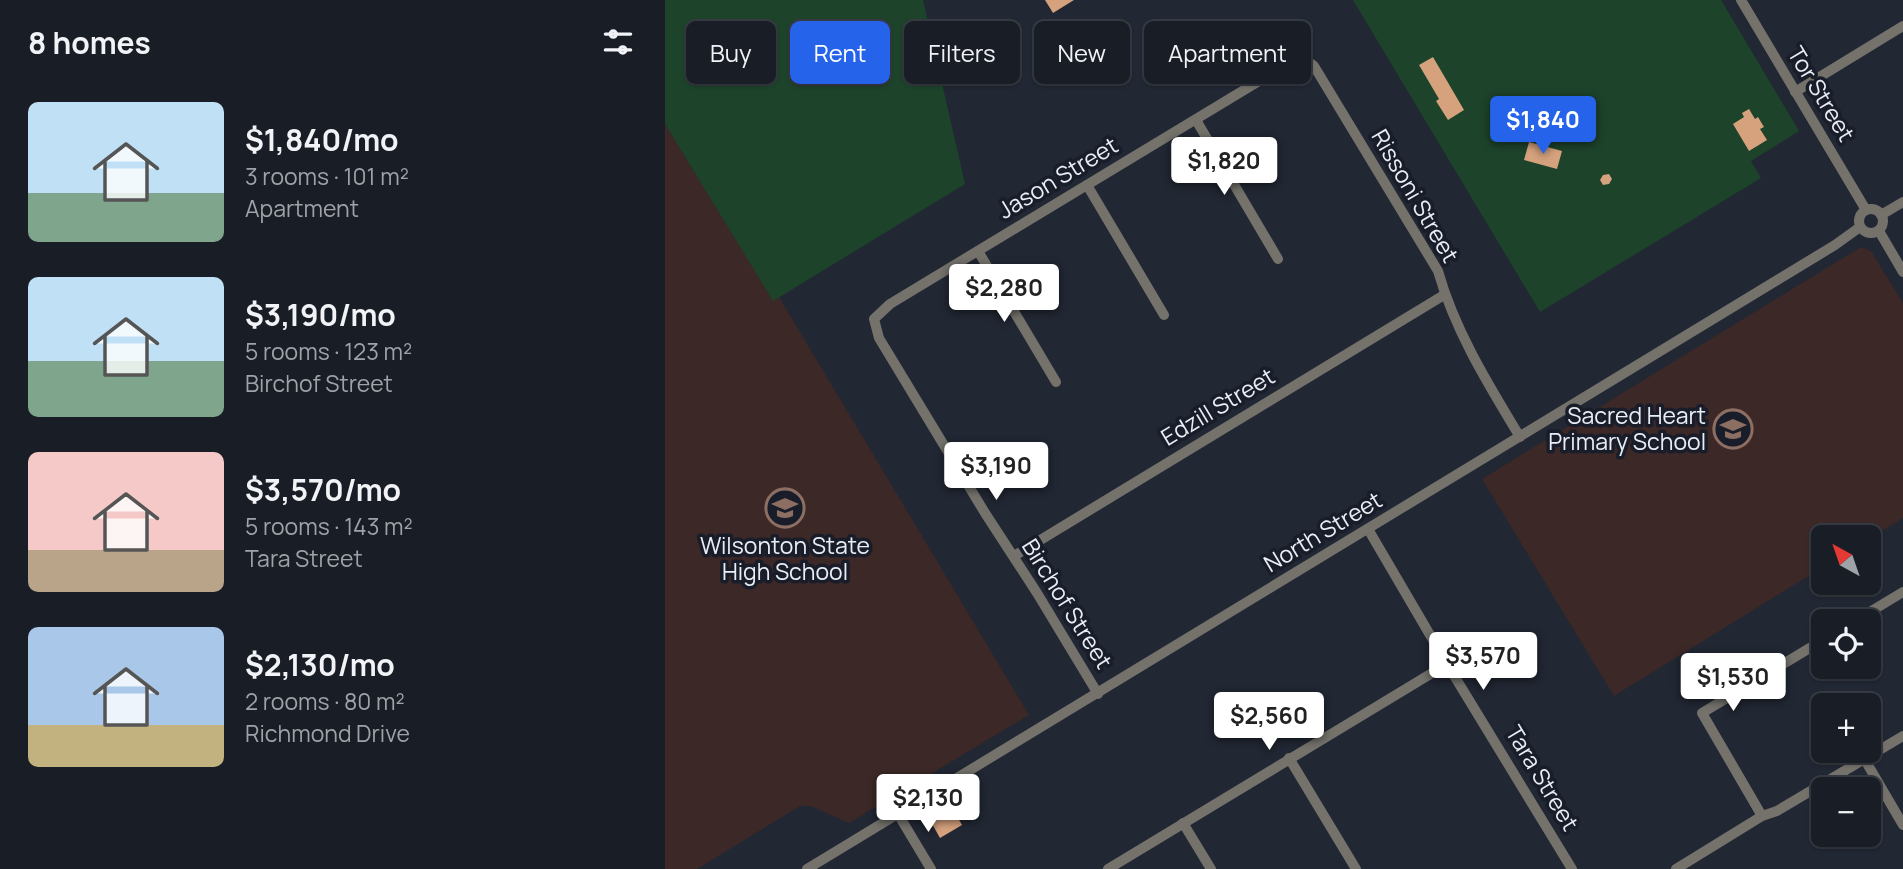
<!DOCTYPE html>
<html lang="en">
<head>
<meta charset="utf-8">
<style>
	body { margin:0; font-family:Manrope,sans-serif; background:#22262e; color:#f1f3f6; height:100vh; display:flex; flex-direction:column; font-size:26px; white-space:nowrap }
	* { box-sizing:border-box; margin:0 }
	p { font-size:23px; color:#9fa2a7 }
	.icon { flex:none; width:38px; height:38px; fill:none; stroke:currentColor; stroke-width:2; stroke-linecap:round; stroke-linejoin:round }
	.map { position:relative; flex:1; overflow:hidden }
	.drawer { display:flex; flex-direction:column; background:#191d26; width:665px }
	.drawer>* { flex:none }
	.guide { position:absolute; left:21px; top:21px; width:665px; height:63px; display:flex; gap:14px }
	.needle { width:46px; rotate:320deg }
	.buttons { position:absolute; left:1146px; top:525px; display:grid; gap:14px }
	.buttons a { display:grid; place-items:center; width:70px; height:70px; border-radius:10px; background:#191d26; box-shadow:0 2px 5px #0004,0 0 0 2px #373b43; font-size:35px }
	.price { position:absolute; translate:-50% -60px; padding:0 16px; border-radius:7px; background:#fff; color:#222; font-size:23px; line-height:46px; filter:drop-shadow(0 2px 4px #0008) }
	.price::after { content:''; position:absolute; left:50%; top:42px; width:21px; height:16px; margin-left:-10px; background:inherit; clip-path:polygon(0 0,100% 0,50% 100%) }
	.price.selected { background:#2563eb; color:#fff }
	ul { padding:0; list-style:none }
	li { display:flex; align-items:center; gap:21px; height:175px; padding:0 28px }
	li span { display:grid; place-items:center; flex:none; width:196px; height:140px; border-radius:10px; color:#555 }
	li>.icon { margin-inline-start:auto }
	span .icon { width:84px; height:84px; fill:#fffc; stroke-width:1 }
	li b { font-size:30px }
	h2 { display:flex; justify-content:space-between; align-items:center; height:84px; padding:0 28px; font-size:30px }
	.tag { padding:0 24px; border-radius:10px; background:#191d26; box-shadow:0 2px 5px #0004,0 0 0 2px #373b43; font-size:24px; line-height:63px }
	.tag.selected { background:#2563eb; color:#fff }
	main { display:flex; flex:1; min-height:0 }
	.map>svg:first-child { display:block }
</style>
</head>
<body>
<main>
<section class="drawer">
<h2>8 homes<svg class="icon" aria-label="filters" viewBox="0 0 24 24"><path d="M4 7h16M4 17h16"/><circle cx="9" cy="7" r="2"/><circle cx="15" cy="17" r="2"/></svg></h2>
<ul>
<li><span style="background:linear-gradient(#bfe0f5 65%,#7fa58c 0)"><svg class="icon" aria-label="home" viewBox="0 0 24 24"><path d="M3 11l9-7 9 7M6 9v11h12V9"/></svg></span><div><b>$1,840/mo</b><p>3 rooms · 101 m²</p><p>Apartment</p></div></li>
<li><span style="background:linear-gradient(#bfe0f5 60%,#7fa58c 0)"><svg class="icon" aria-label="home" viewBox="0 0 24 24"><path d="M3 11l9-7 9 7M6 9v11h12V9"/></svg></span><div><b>$3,190/mo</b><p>5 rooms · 123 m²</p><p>Birchof Street</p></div></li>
<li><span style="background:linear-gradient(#f6c9c9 70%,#b9a48a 0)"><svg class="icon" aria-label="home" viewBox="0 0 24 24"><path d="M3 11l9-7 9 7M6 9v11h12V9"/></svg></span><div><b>$3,570/mo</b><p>5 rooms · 143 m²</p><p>Tara Street</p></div></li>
<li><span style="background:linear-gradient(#a9c7e8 70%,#c2b280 0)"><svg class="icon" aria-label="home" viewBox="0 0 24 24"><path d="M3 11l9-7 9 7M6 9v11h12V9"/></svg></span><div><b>$2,130/mo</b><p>2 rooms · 80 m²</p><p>Richmond Drive</p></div></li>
</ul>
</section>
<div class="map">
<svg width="1238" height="869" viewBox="0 0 1238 869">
	<rect width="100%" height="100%" fill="#212733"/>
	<g fill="#3c2827">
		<path d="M0,124l108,176 6,-3 250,418 -180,108 -38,-17h-11l-103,63h-32z"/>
		<path d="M1196,247l10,4 32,52v215l-34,21v-2h-46v30l-209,129 -132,-217z"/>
	</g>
	<g fill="#1d432b">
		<path d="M0,0h258l42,184 -192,117 -108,-177z"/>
		<path d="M688,0h368l78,131 -48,30 10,17 -221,134z"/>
	</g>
	<g fill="#d6a27e">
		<path d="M380,0h29l-21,13z"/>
		<path d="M768,57l31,53 -16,10 -12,-19 3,-2 -20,-34z"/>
		<path d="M1084,109l6,10 3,-2 6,10 -4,2 7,11 -18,11 -16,-27 11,-7 -2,-4z"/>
		<path d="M864,142l33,9 -5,18 -33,-9z"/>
		<path d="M944,174l3,5 -3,5 -6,1 -3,-5 3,-5z"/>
		<path d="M289,811l8,14 -22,13 -9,-16z"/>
	</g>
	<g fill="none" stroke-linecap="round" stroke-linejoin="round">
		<g stroke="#74726b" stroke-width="10">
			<path d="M1076,0l125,210"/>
			<path d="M1130,92l108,-66"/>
			<path d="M531,120l82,139"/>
			<path d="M422,185l77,130"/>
			<circle cx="1206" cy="221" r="12"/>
			<path d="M1216,215l22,-13"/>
			<path d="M1214,231l24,41"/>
			<path d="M313,251l78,131"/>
			<path d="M703,529l79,135 125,205"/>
			<path d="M349,556l430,-261"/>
			<path d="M1190,621l48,-29"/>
			<path d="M433,694l-61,-101 -52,-80 -106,-175 -5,-19 16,-15 392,-237 20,-10 12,9 124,205c17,60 50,113 82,166"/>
			<path d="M624,758l67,111"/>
			<path d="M1200,760l38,65"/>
			<path d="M233,814l33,55"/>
			<path d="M1097,816l-60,-103 121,-73"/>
			<path d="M518,823l28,46"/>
			<path d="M142,869l1028,-624 25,-18"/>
			<path d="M443,869l339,-205"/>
			<path d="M1011,869l86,-53 15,-5 126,-75"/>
		</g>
	</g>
	<defs>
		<g id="school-ring" transform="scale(2.0125)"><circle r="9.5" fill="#181d29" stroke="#8d6e63" stroke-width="1.5"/><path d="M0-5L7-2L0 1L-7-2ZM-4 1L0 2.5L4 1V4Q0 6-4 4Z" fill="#8d6e63"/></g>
	</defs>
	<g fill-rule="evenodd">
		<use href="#school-ring" x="1068" y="429"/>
		<use href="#school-ring" x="120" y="508"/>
	</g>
	<g text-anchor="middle" stroke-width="7" stroke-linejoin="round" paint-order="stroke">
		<g font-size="23" fill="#e9edf5" stroke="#181d29">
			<text transform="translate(1156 94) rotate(59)" y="8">Tor Street</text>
			<text transform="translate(393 178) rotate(-31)" y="8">Jason Street</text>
			<text transform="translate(750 196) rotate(60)" y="8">Rissoni Street</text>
			<text transform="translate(553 407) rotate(-31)" y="8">Edzill Street</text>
			<text transform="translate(658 532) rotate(-31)" y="8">North Street</text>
			<text transform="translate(402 604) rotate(58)" y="8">Birchof Street</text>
			<text transform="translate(877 778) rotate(59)" y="8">Tara Street</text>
		</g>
		<g font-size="23" fill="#e9edf5" stroke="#181d29" text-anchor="end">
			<text x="1041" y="424">Sacred Heart<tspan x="1041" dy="26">Primary School</tspan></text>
			<text x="120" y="554" text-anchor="middle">Wilsonton State<tspan x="120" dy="26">High School</tspan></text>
		</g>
	</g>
</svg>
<div class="buttons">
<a><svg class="needle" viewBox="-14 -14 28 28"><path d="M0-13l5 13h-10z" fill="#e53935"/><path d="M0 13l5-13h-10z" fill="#9fa2a7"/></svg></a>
<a><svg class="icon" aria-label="locate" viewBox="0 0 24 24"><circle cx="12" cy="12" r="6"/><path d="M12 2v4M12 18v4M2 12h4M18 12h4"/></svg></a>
<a>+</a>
<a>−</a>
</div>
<b class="price selected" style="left:878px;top:156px">$1,840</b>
<b class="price" style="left:559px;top:197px">$1,820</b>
<b class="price" style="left:339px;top:324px">$2,280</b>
<b class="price" style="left:331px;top:502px">$3,190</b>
<b class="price" style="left:818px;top:692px">$3,570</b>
<b class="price" style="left:1068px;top:713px">$1,530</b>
<b class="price" style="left:604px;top:752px">$2,560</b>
<b class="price" style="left:263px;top:834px">$2,130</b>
<div class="guide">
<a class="tag">Buy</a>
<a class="tag selected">Rent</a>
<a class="tag">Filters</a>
<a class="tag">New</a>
<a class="tag">Apartment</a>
</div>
</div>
</main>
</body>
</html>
